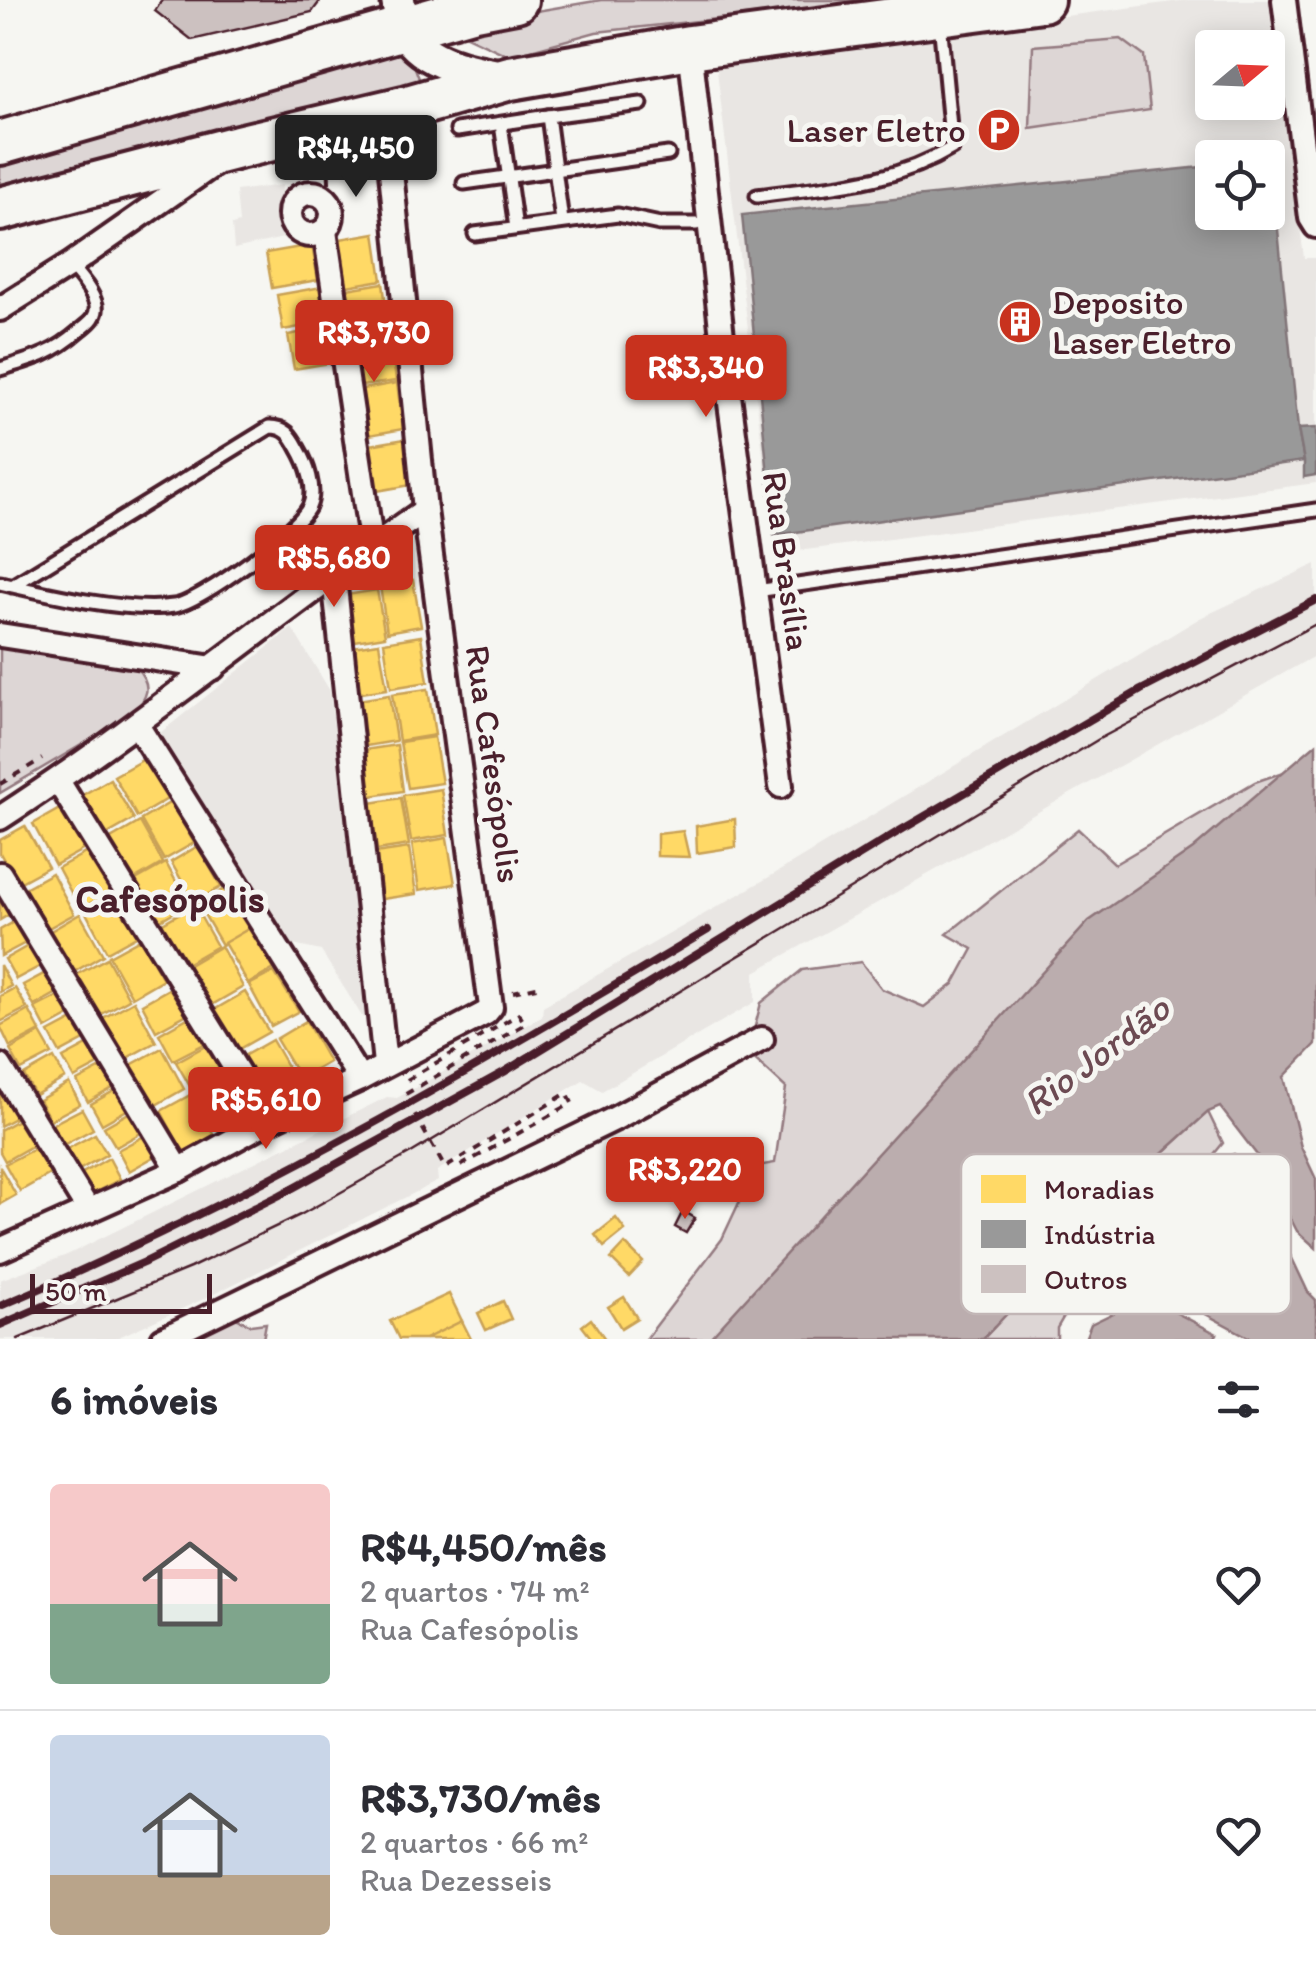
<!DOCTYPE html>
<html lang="pt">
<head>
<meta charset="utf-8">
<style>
	body { margin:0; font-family:Itim,sans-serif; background:#f7f7f7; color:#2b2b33; height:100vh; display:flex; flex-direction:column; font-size:38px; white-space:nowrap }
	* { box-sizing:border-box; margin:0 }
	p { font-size:32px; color:#7c7c81 }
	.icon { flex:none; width:55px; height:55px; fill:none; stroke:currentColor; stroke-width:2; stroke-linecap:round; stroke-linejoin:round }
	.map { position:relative; height:1339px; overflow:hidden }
	.sheet { display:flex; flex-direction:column; background:#fff; flex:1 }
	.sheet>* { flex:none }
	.needle { width:65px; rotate:71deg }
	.controls { position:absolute; left:1195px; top:30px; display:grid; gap:20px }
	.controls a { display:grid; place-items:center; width:90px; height:90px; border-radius:10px; background:#fff; box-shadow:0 5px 25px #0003; font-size:50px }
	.scale { position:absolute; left:30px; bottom:25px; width:182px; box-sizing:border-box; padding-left:10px; border:5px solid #4a1f2b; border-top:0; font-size:28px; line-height:35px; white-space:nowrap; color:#4a1f2b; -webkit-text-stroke:8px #f6f6f2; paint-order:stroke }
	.price { position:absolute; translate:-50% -85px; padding:0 22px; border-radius:10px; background:#c8321e; color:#fff; font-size:32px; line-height:65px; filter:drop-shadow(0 2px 5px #0008) }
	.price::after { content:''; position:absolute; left:50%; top:60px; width:30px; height:22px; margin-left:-15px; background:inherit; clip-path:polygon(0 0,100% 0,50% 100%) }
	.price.selected { background:#222; color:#fff }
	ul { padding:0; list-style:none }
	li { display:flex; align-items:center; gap:30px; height:250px; padding:0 50px }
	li+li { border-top:2px solid #e1e1e2 }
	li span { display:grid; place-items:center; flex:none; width:280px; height:200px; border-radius:10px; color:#555 }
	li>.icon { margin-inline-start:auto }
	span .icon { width:120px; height:120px; fill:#fffc; stroke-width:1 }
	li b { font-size:42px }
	h2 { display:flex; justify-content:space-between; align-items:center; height:120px; padding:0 50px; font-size:42px }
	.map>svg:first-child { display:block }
</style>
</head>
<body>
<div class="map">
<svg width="1316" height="1339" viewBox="0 0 1316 1339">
	<rect width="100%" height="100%" fill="#f6f6f2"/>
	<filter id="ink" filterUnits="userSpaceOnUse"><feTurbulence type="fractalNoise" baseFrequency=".01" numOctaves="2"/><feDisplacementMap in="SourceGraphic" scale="20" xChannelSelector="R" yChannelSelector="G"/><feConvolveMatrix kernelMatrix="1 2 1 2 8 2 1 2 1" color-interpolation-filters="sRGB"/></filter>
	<g filter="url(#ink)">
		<g fill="#e9e6e3" fill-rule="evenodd">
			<path d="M1188,0h84l32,258h12v225l-541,71 -59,-492zM1212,48h56v54h-56zM1212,158h56v54h-56z"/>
			<path d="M282,185l1,53 -49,11 -2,-24 7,-2 -3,-32z"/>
			<path d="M1316,564v91l-561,317v30l-153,89 -19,-11 -146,91 1,10 -232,117 -92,41h-114v-59l67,-25 320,-158 10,1 145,-82 1,-10 228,-130 429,-258z"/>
			<path d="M292,628l38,63 38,323 -5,4 -42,-67 -28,-6 -133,-212z"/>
		</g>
		<g fill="#ddd6d5" stroke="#947a80" stroke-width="2.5">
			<path d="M601,0h293l-298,32 -87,24 -45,-21 67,-23z"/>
			<path d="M1121,39l23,17 6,54 -120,18 3,-82z"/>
			<path d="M408,49l13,35 -421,110v-39l332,-88z"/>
			<path d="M0,642l136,25c17,20 12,29 -4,48l-132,78z"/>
			<path d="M1316,761l-555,578h-115l76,-100 29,-62v-10l24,-4 11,-75 -38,-35 13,-50 41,-33 59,-8 21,27 42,18 30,-23 19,-35 -26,-15 131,-105 37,35 140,-82z"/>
			<path d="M1208,1112l15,31 -65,79 -22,33 -41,21 -21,23 -17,29v11h-74l148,-157z"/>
			<path d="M236,1318l15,7 15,-2 -3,16h-68l18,-14z"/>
		</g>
		<g fill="#bbadae" stroke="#8e747a" stroke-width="2.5">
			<path d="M1316,744v300l-32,33 17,70 15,32v69l-19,-17 -37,-72 -40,-52 -12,5 -77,70 -148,157h-274l380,-418 104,-72z"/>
			<path d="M1234,1154l12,7 62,131 8,8v39h-64l-76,-41 -11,-20 4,-53 58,-68z"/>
			<path d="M1159,1291l12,19 46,24 -3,5h-129l6,-15z"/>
		</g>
		<g fill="#ffd966" stroke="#c9a154" stroke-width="2.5">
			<path d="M375,233l7,47 -35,6 -7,-47z"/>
			<path d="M312,245l6,35 -46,8 -6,-35z"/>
			<path d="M383,283l6,47 -35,5 -7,-46z"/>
			<path d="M322,287l6,35 -45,8 -6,-35z"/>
			<path d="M330,327l6,35 -42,7 -6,-34z"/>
			<path d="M390,334l6,47 -35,5 -6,-46z"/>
			<path d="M397,383l6,46 -34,6 -7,-46z"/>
			<path d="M405,439l6,46 -34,6 -7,-46z"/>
			<path d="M413,580l8,46 -34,6 -7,-46z"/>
			<path d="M377,590l8,46 -30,5 -8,-46z"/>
			<path d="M421,636l7,46 -37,6 -7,-46z"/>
			<path d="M379,643l8,46 -27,4 -7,-46z"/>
			<path d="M428,689l7,46 -36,6 -7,-47z"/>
			<path d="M389,695l7,46 -30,5 -8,-46z"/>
			<path d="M434,737l8,46 -34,5 -8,-46z"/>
			<path d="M397,745l6,46 -32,5 -7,-46z"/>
			<path d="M146,758l23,40 -32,19 -23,-41z"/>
			<path d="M110,779l24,40 -30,17 -23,-40z"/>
			<path d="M441,789l7,46 -37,6 -8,-46z"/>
			<path d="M401,798l8,47 -32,5 -7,-47z"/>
			<path d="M171,802l23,41 -30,17 -23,-40z"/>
			<path d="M63,807l23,41 -31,17 -22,-41z"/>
			<path d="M735,819l1,28 -39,6 -1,-27z"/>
			<path d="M140,822l23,41 -31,18 -23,-41z"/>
			<path d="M25,826l23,41 -31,17 -17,-31v-13z"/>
			<path d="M683,831l6,26 -32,-1v-22z"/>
			<path d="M447,838l8,46 -36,6 -7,-46z"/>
			<path d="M198,846l23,41 -27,15 -23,-40z"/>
			<path d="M409,848l7,46 -34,5 -7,-46z"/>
			<path d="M89,851l22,41 -31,17 -22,-41z"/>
			<path d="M166,863l22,41 -31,18 -23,-41z"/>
			<path d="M52,873l22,41 -31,17 -22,-41z"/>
			<path d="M226,888l24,40 -28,17 -24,-41z"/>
			<path d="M115,894l23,41 -31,17 -22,-41z"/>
			<path d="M0,896l10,18 -10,6z"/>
			<path d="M194,905l23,41 -33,19 -23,-41z"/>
			<path d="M80,914l23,41 -31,18 -23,-41z"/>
			<path d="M19,919l12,21 -30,16 -1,-26z"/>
			<path d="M250,928l24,41 -26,15 -24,-41z"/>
			<path d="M140,939l23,40 -31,18 -23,-41z"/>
			<path d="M35,942l11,21 -30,16 -11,-20z"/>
			<path d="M221,946l22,41 -33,19 -23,-40z"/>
			<path d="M107,958l22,41 -31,17 -22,-41z"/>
			<path d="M0,965l11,21 -11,6z"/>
			<path d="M53,969l11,20 -30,17 -11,-21z"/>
			<path d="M274,972l25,39 -28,15 -22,-41z"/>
			<path d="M174,986l15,27 -33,18 -14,-27z"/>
			<path d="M15,988l12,20 -27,14v-26z"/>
			<path d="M66,992l11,20 -31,17 -11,-21z"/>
			<path d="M245,992l24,40 -32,18 -23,-40z"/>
			<path d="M134,1001l22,41 -31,17 -22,-41z"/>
			<path d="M29,1010l11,21 -30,16 -10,-21z"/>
			<path d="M191,1016l15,27 -33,17 -14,-26z"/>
			<path d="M79,1017l11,20 -30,16 -11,-20z"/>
			<path d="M306,1021l23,41 -29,17 -24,-40z"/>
			<path d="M40,1033l12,21 -31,16 -11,-20z"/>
			<path d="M272,1040l23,40 -32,18 -23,-40z"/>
			<path d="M93,1042l11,20 -30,16 -11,-20z"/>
			<path d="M209,1044l14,27 -32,17 -15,-26z"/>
			<path d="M162,1048l22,41 -30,17 -23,-41z"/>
			<path d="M54,1058l11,20 -30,17 -11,-20z"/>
			<path d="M107,1065l11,20 -30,17 -11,-21z"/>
			<path d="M231,1078l19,34 -32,18 -19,-35z"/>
			<path d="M69,1083l11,21 -30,16 -11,-20z"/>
			<path d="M121,1087l11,20 -30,17 -11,-20z"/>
			<path d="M6,1088l14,27 -20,11v-34z"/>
			<path d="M192,1094l22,41 -31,17 -22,-41z"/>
			<path d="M82,1109l11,20 -30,16 -12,-20z"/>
			<path d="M134,1110l12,20 -30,17 -12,-20z"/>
			<path d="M23,1117l14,26 -32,18 -5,-9v-22z"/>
			<path d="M95,1134l12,20 -30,17 -12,-21z"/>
			<path d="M148,1134l11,20 -30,17 -11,-21z"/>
			<path d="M38,1147l14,26 -32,18 -15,-27z"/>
			<path d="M109,1158l11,21 -30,16 -11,-20z"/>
			<path d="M0,1167l16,28 -16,9z"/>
			<path d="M616,1218l9,12 -21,17 -9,-12z"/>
			<path d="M625,1244l18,18 -14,15 -18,-18z"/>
			<path d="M449,1294l13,27 -37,18h-26l-9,-18z"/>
			<path d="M624,1297l13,21 -16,10 -13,-21z"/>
			<path d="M503,1301l8,18 -25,11 -8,-17z"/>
			<path d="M591,1319l14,20h-13l-10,-13z"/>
			<path d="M462,1321l9,18h-46z"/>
		</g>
		<g fill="#999" stroke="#817478" stroke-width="2.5">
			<path d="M1268,160h3l27,269 6,32 -530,74 -32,-320 470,-49v46h56z"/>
			<path d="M1316,428v47l-12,2v-16l-6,-32z"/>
		</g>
		<g fill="#ccc1c0" stroke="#4a1f2b" stroke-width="2.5">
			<path d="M162,0h159l-9,12 -120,28 -37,-29z"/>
			<path d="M683,1211l12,7 -9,15 -11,-6z"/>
		</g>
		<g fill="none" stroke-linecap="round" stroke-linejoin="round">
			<g stroke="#4a1f2b" stroke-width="19">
				<g id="lane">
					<path d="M501,124l15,104"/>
					<path d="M457,130l91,-14"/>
					<path d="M464,183l204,-29"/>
					<path d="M757,196c70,-10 134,-11 195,-48l-12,-127"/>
					<path d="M562,221l-14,-105 93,-12"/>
					<path d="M475,234l143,-19 42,9h36"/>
					<path d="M0,369c33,-10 53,-15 79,-38 8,-7 19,-13 17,-26 -4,-15 -17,-29 -26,-40"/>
					<path d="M0,583c47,11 128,30 174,23 27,-4 122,-74 135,-99 8,-17 -2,-44 -11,-59 -7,-13 -12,-21 -28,-21l-258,159"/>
					<path d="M756,591l560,-81"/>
				</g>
			</g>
			<g stroke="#4a1f2b" stroke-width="30">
				<g id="street">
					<path d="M1284,0l27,218 5,8"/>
					<path d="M690,47l36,326 55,413"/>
					<circle cx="311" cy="214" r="21"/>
					<path d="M325,231l47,316"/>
					<path d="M0,309l70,-44 143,-100"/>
					<path d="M334,577l51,487"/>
					<path d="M0,635l213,33"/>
					<path d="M137,725l223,354"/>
					<path d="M58,781l210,340"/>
					<path d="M0,818c147,-95 281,-208 425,-308"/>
					<path d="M0,874l179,296"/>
					<path d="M0,1066l89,145"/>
					<path d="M0,1250l179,-80 89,-49 92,-42 126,-66 5,-6 -66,-497 -40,-398"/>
					<path d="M163,1339l451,-220 148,-80"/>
				</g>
			</g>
			<g stroke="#4a1f2b" stroke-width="40">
				<path id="secondary" d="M398,0c2,10 2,23 7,31 20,33 66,41 100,46"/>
			</g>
			<g stroke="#4a1f2b" stroke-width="50">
				<g id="highway">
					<path d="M0,143l474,-135 42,-8"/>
					<path d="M0,209l238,-62 170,-40 102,-29 180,-31 352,-47"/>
				</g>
			</g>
			<g stroke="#4a1f2b" stroke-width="4" stroke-dasharray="8 8" stroke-linecap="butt">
				<path d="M328,159l2,45"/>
				<path d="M0,784l42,-25"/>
				<path d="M513,992l28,-6"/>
			</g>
			<use href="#lane" stroke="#f6f6f2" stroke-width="11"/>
			<use href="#street" stroke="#f6f6f2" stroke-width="22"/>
			<use href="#secondary" stroke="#f6f6f2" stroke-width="32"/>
			<use href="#highway" stroke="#f6f6f2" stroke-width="42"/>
			<path stroke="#4a1f2b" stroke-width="2.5" d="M18,1339l172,-71 112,-54 109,-61 688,-414 217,-115"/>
			<g stroke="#4a1f2b" stroke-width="8">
				<path d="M0,1306c246,-104 479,-239 708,-376"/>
				<path d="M0,1325l145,-63 135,-67 224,-123 392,-239 245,-143 175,-90"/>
			</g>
			<path stroke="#4a1f2b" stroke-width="4" stroke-dasharray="8 8" stroke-linecap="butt" d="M407,1080l112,-66 6,10 -121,71 41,73 122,-75 5,10 -115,65"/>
		</g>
	</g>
	<defs>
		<g id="parking-disc" transform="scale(2.25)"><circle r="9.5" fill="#c8321e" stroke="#f6f6f2"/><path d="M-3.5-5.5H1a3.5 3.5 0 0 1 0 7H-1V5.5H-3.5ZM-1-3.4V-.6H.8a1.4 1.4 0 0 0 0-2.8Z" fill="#fff"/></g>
		<g id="building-disc" transform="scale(2.25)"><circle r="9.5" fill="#c8321e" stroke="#f6f6f2"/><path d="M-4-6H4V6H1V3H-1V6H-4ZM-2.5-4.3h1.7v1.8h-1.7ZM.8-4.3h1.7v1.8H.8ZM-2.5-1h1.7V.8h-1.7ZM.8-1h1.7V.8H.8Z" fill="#fff"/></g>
	</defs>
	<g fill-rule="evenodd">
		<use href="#parking-disc" x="999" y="130"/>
		<use href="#building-disc" x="1020" y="322"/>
	</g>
	<g text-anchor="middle" stroke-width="10" stroke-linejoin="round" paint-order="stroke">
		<g font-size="35" fill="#4a1f2b" stroke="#f6f6f2" text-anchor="end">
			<text x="966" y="142">Laser Eletro</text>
			<text x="1052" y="314" text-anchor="start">Deposito<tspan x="1052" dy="40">Laser Eletro</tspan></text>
		</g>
		<g font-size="35" fill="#4a1f2b" stroke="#f6f6f2">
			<text transform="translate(787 561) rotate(82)" y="12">Rua Brasília</text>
			<text transform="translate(494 764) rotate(82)" y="12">Rua Cafesópolis</text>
		</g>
		<g font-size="38" font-weight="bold" fill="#4a1f2b" stroke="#f6f6f2">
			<text x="170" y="912">Cafesópolis</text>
		</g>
		<g font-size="38" font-style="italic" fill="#6c4a52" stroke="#f6f6f2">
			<text transform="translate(1096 1055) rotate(-37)" y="13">Rio Jordão</text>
		</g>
	</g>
	<rect x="961" y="1154" width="330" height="160" rx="15" fill="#f6f6f2" stroke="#c2b6b6" stroke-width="2.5"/>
	<rect x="981" y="1175" width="45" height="28" fill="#ffd966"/>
	<rect x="981" y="1220" width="45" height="28" fill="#999"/>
	<rect x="981" y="1265" width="45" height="28" fill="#ccc1c0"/>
	<g font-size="28" fill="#4a1f2b">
		<text x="1044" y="1199">Moradias</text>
		<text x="1044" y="1244">Indústria</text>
		<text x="1044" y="1289">Outros</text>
	</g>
</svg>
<div class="controls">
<a><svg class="needle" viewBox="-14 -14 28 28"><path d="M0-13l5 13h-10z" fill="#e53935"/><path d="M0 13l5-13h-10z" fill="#7c7c81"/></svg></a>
<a><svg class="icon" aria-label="locate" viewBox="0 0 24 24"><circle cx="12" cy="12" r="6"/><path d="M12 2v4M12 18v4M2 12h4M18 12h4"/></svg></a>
</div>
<div class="scale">50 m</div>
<b class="price selected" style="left:356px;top:200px">R$4,450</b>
<b class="price" style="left:374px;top:385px">R$3,730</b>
<b class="price" style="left:706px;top:420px">R$3,340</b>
<b class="price" style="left:334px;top:610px">R$5,680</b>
<b class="price" style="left:266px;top:1152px">R$5,610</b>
<b class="price" style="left:685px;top:1222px">R$3,220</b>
</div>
<section class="sheet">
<h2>6 imóveis<svg class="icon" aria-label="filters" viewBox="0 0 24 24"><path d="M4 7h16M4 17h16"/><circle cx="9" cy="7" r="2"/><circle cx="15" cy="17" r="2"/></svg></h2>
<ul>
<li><span style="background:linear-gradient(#f6c9c9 60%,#7fa58c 0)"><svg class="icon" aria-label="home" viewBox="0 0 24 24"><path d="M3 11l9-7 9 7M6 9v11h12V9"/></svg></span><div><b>R$4,450/mês</b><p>2 quartos · 74 m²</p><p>Rua Cafesópolis</p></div><svg class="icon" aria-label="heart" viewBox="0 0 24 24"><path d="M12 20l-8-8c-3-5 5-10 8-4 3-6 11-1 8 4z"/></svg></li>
<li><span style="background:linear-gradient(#c9d6e8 70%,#b9a48a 0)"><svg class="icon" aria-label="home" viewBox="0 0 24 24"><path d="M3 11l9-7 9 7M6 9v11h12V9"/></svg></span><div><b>R$3,730/mês</b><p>2 quartos · 66 m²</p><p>Rua Dezesseis</p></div><svg class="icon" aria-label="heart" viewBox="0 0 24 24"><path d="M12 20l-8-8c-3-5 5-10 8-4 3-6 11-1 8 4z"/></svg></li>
</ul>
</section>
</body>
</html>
